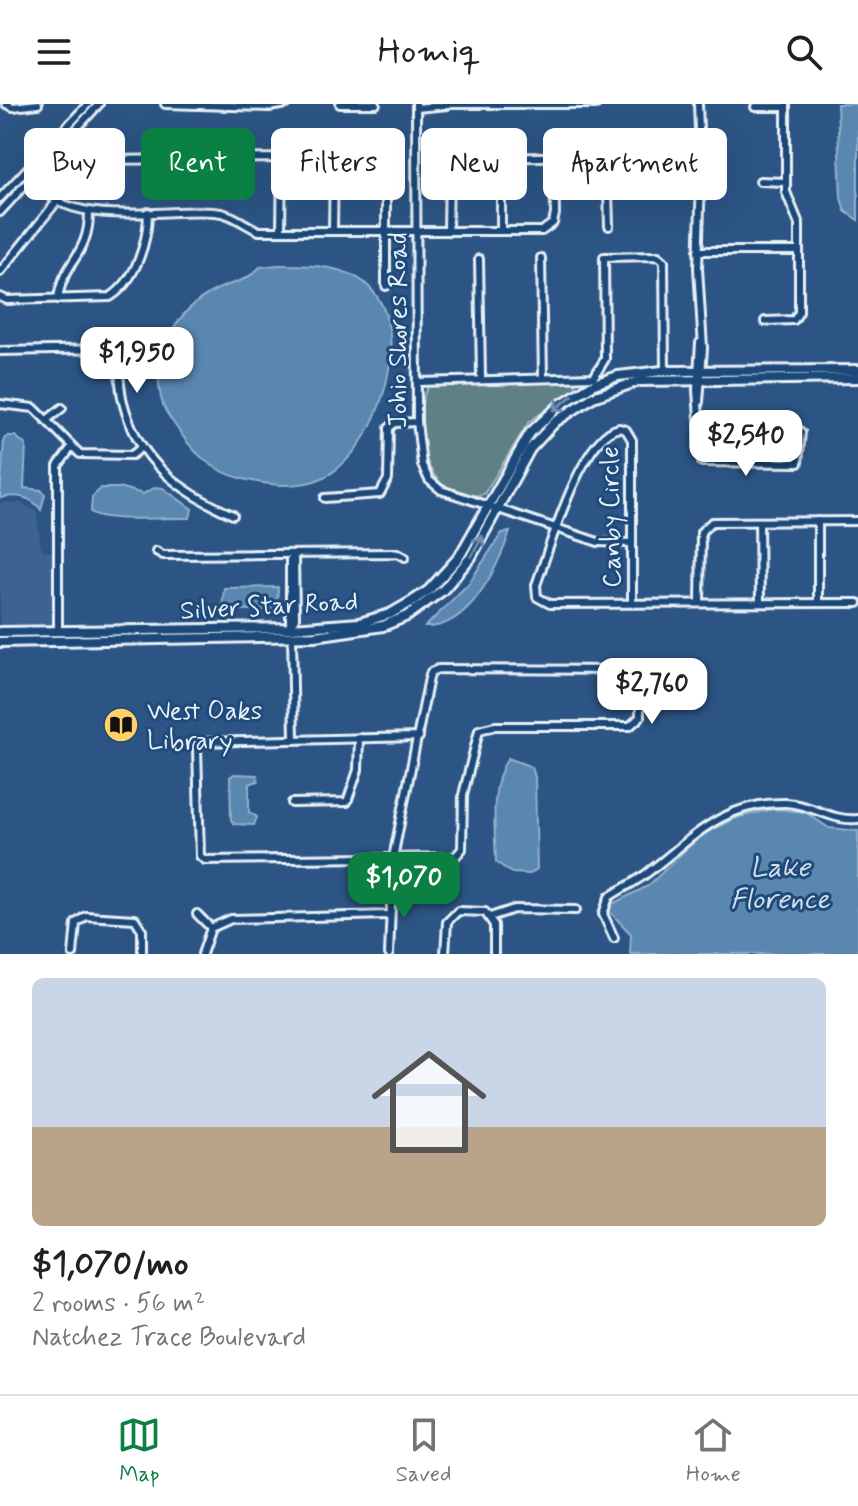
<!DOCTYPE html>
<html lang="en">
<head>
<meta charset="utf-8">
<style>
	body { margin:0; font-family:Mynerve,sans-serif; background:#f6f6f6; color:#202124; height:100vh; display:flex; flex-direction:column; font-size:30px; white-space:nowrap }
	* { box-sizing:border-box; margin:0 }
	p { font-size:26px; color:#757577 }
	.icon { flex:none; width:44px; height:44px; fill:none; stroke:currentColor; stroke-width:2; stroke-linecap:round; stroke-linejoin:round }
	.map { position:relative; height:850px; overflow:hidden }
	.details { display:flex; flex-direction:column; background:#fff; flex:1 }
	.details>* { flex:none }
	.hud { position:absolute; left:24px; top:24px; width:810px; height:72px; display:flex; gap:16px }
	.price { position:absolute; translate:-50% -68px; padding:0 18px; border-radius:16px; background:#fff; color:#222; font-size:26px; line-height:52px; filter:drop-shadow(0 2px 4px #0008) }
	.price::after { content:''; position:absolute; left:50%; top:48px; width:24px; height:18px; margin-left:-12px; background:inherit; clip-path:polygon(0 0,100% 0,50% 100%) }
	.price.selected { background:#0b8043; color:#fff }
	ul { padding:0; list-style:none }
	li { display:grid; align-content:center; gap:16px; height:424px; padding:0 32px }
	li+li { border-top:2px solid #e0e0e0 }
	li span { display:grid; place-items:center; height:248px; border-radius:12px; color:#555 }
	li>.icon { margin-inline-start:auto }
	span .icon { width:144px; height:144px; fill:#fffc; stroke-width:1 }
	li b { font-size:34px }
	.tag { padding:0 28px; border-radius:12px; background:#fff; box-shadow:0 8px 32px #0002; font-size:28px; line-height:72px }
	.tag.selected { background:#0b8043; color:#fff }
	header { display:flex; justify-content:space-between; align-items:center; height:104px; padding:0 32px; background:#fff; font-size:36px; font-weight:600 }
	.dock { display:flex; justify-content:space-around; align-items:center; height:112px; border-top:2px solid #e0e0e0; background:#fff; font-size:22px; color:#757577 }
	.dock a { display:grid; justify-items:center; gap:4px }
	.dock .selected { color:#0b8043 }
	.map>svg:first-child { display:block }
</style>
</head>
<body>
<header><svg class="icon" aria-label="menu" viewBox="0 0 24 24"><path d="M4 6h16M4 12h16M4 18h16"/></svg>Homiq<svg class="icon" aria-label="search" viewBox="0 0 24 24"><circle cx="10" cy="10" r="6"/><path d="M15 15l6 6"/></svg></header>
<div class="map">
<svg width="858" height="850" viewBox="0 0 858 850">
	<rect width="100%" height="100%" fill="#2c5585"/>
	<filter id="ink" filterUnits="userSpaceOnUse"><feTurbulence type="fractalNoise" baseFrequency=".0125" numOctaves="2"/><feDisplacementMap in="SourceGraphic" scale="16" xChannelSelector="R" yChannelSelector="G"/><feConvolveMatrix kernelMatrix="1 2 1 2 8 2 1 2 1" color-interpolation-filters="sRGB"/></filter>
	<g filter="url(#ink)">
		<path fill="#3c6391" d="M0,399h20l16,8 5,36 3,5h10v74h-54z"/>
		<path fill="#5f8084" stroke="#a4b8be" stroke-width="2" d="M572,276l6,7 -49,35 -45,72c-60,14 -78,-73 -54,-111z"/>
		<g fill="#5a87af" stroke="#93b1cc" stroke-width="2">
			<path d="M837,0h21v116l-13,-9 -4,-13z"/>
			<path d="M278,161c29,0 70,-1 92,23 43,45 12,144 -32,180 -22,19 -54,19 -81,14 -36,-6 -58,-21 -78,-51 -5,-8 -13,-17 -16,-26 -15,-47 12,-96 55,-116 17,-8 29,-7 42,-22z"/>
			<path d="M8,332h7l11,9 -2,43 17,2 4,4 -4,16c-10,-14 -25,-16 -41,-12l4,-59z"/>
			<path d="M156,383l7,1 29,21 -2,9c-21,-1 -85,5 -99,-6l1,-15 9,-9h21l21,6z"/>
			<path d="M510,428c-12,35 -41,97 -85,95l44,-44 33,-50z"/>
			<path d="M278,483l-1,24 -55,-2 2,-21z"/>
			<path d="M508,654l24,9 3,10 2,92 -7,5 -18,-1 -16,-11c-1,-32 -7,-77 12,-104z"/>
			<path d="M234,670l23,1 1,6 -9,3v28l8,5 -3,8 -20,-1 -3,-4 -1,-43z"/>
			<path d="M774,705l31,3 24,16 29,3v123h-228l1,-20 -21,-22v-7l38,-19 54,-52 37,-17z"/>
		</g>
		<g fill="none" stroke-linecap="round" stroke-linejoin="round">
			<g stroke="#e8f1f8" stroke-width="12">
				<g id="minor">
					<path d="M6,0l7,3 25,-3"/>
					<path d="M165,0l104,3 18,-3"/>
					<path d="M340,0h36"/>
					<path d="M416,0l1,318 5,43 7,15 12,10 157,52 34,1"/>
					<path d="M445,0h151"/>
					<path d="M698,0l3,74 -3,90 5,80 -4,54"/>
					<path d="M755,3h31"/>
					<path d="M416,4l32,-3"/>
					<path d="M607,50l2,72"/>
					<path d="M501,52v74"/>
					<path d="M30,63c18,68 133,40 184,45 18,1 29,12 45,19h283l11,-8 2,-9 -1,-59"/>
					<path d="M35,68l23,28"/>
					<path d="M760,77l26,1"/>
					<path d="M0,94l88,-94"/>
					<path d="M0,108l99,-108"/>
					<path d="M333,126l1,-73"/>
					<path d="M448,126l1,-57 5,-14 243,-6"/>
					<path d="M281,127l1,-74"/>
					<path d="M698,147h101"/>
					<path d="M541,154l2,120"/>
					<path d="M479,155l2,119"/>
					<path d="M0,168l58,-72 42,-40 275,-3 7,1 4,10v118"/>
					<path d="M0,193l7,3 103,-3c26,-16 38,-56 38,-85"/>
					<path d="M58,195c5,-38 31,-43 31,-86"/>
					<path d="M765,217l29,-1 5,-8v-88l-13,-32v-88"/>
					<path d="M700,239l-3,47 5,72 96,1 3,-31 -6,-5"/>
					<path d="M0,247l107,-2 8,3c5,16 4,34 8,50 15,59 57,90 110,113"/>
					<path d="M418,278l176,-5 11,-18 -1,-102 54,-1 6,5 1,110"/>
					<path d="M0,300l34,4 46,46 52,1 10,-8"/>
					<path d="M48,315l14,-11"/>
					<path d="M325,394l55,-4 8,-15 1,-51 6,-5 22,-1"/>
					<path d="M818,417v82"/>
					<path d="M759,418l1,81"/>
					<path d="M156,447l7,4 235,-2 7,4"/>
					<path d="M632,499v-163l-6,-10 -7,-2c-38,8 -70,122 -83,157l1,12 13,7 308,-1"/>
					<path d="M700,499l1,-71 11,-10 146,-1"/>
					<path d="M290,522v-66l4,-6"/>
					<path d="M292,524l3,-10 -1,-64"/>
					<path d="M58,527v-165l13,-18"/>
					<path d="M292,532l2,103"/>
					<path d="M292,699l55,-1 11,-32 1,-32"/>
					<path d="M197,810l14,14"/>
					<path d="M490,813l24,-8 62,1"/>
					<path d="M614,834l-11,-24 6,-17c12,-8 25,-14 37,-23 46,-35 76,-72 140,-71 25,1 47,19 72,16"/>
					<path d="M73,850l3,-31 10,-7 49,3 7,11v24"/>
					<path d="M202,850l9,-26 20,-9 158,-4"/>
					<path d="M389,850l4,-96 36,-180 2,-6 7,-3 193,1 9,8v39l-10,9h-135l-16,4 -16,65 -1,54 -7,8 -250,3 -5,-4 -3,-108 3,-6 219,-5"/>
					<path d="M445,850l2,-32 11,-11 27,1 9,13v29"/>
				</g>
			</g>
			<g stroke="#e8f1f8" stroke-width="14">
				<g id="major">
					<path d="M0,528l292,-4 67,-5 31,-9 21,-12 18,-12 30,-33 71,-124 30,-28 34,-21 24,-8 44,-5 196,-1"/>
					<path d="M0,538l315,-6 68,-10 24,-10 36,-26 28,-33 59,-108 25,-27 38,-25 46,-16 219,-3"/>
				</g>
			</g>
			<use href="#minor" stroke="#1f4a7a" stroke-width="6"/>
			<use href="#major" stroke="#1f4a7a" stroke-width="8"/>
		</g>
		<defs><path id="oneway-shaft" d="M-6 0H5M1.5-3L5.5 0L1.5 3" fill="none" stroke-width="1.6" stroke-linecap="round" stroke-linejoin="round" transform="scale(2)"/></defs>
		<g stroke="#6f8dac">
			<use href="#oneway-shaft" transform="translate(563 299) rotate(142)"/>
			<use href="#oneway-shaft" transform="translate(477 442) rotate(-61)"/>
		</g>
	</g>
	<defs>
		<g id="library-disc" transform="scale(1.8)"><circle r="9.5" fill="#ffd166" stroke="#1f4a7a"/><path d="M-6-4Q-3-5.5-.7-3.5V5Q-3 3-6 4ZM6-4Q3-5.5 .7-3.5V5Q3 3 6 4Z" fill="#111"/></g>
	</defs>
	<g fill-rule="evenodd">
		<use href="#library-disc" x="121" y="621"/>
	</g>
	<g text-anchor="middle" stroke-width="6" stroke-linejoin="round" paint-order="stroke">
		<g font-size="26" fill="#e8f1f8" stroke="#1f4a7a">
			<text transform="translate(397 226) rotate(-90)" y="9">Johio Shores Road</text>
			<text transform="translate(610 413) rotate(-91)" y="9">Canby Circle</text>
			<text transform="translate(269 501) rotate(-3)" y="9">Silver Star Road</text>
		</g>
		<g font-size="26" fill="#e8f1f8" stroke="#1f4a7a" text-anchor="start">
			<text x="147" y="615">West Oaks<tspan x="147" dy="30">Library</tspan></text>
		</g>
		<g font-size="28" font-style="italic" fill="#d3e1ed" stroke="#1f4a7a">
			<text x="780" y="772">Lake<tspan x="780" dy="32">Florence</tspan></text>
		</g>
	</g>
</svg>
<b class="price" style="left:137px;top:291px">$1,950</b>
<b class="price" style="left:746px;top:374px">$2,540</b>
<b class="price" style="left:652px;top:622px">$2,760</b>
<b class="price selected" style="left:404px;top:816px">$1,070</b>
<div class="hud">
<a class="tag">Buy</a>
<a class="tag selected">Rent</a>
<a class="tag">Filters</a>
<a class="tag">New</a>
<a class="tag">Apartment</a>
</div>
</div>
<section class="details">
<ul>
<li><span style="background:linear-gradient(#c9d6e8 60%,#b9a48a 0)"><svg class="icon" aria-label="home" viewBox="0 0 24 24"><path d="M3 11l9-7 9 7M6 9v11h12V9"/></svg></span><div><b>$1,070/mo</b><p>2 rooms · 56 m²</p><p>Natchez Trace Boulevard</p></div></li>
</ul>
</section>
<nav class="dock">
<a class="selected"><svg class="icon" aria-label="map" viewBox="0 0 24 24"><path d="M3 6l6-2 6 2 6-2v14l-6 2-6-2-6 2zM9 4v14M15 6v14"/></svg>Map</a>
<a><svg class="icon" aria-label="saved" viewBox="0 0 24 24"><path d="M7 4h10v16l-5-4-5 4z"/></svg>Saved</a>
<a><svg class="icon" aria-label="home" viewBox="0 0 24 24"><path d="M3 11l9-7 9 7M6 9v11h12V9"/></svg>Home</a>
</nav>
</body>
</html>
